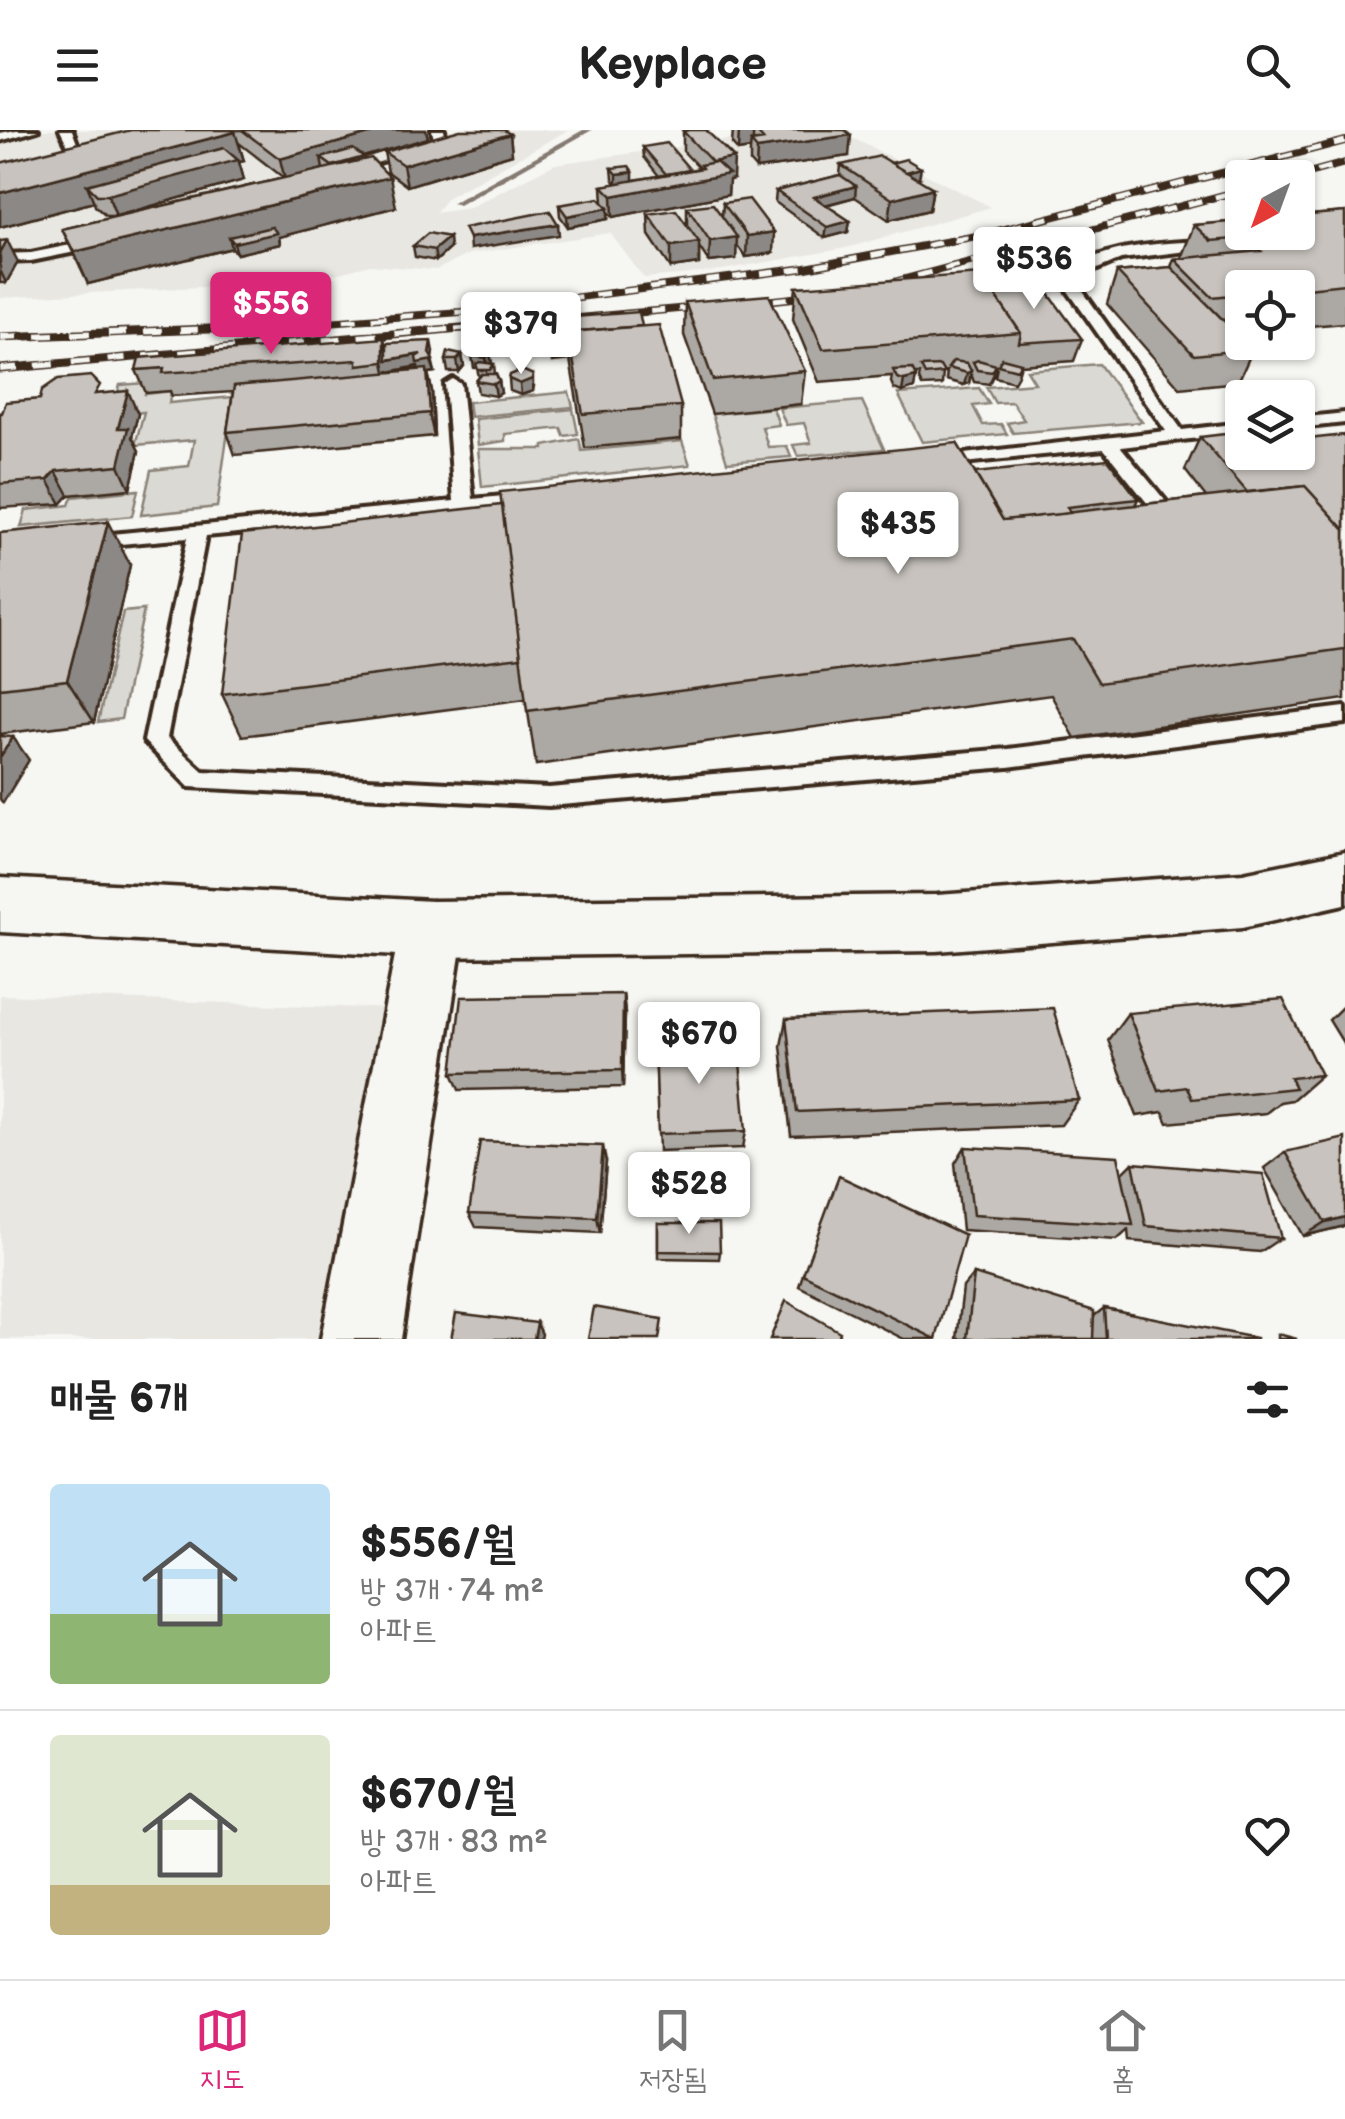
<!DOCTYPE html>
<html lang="ko">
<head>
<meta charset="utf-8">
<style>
	body { margin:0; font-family:"Balsamiq Sans","Poor Story",sans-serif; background:#f2f2f2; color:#222; height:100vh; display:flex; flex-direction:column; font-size:38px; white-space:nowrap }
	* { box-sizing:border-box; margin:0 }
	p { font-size:32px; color:#767676 }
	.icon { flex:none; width:55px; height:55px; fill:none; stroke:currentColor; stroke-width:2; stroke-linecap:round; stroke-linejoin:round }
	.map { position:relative; height:1209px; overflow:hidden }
	.side { display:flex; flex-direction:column; background:#fff; flex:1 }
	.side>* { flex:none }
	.needle { width:65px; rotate:221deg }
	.controls { position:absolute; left:1225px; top:30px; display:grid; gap:20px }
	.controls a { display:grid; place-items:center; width:90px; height:90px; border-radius:10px; background:#fff; box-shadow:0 2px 8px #0004; font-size:50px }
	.price { position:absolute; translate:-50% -85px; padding:0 22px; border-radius:10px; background:#fff; color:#222; font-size:32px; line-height:65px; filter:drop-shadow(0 2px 5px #0008) }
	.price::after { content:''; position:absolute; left:50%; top:60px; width:30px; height:22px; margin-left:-15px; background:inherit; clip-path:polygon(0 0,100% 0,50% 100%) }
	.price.active { background:#db2777; color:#fff }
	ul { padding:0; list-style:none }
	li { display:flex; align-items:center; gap:30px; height:250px; padding:0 50px }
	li+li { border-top:2px solid #e0e0e0 }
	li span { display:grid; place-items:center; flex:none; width:280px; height:200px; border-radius:10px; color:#555 }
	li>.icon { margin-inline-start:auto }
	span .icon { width:120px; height:120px; fill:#fffc; stroke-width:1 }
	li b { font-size:42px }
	h2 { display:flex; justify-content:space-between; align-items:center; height:120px; padding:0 50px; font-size:42px }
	header { display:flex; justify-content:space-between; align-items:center; height:130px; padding:0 50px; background:#fff; font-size:45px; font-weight:700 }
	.tab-bar { display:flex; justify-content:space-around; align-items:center; height:140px; border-top:2px solid #e0e0e0; background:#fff; font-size:28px; color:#767676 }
	.tab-bar a { display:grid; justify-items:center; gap:5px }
	.tab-bar .active { color:#db2777 }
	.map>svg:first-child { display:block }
</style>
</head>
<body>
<header><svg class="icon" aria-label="menu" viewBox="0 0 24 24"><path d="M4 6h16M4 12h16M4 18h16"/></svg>Keyplace<svg class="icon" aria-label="search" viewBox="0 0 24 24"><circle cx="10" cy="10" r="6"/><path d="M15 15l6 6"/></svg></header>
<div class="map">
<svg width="1345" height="1209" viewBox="0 0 1345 1209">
	<rect width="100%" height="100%" fill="#f6f6f2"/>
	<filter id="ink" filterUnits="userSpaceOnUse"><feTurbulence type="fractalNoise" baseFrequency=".01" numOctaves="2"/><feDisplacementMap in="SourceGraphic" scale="20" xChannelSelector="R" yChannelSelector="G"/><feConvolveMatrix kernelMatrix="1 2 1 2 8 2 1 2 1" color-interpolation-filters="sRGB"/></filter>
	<g filter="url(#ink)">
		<g fill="#e8e7e2">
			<path d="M0,0h568l-120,67 -13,16 34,-5 86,-44 243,-34h38l155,77 -145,41 -135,24 -67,6 -34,-45 -141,21 -33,16 -66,-5 -62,16 -308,17z"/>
			<path d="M0,865l394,14 -65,330h-329z"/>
		</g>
		<g fill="#dad9d3" stroke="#8a8278" stroke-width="2.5">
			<path d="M1099,234l43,58 -129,11 -6,-10 17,-3 -12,-18 -17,1 -9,-16 49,-4 -8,-13z"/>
			<path d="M146,253l-1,11 26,-3 -2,12 64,-6 -16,110 -76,8 10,-45 38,-4 5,-26 -59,5 9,-33 -32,3 8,-30z"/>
			<path d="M979,258l10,16 -16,2 10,19 18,-1 6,10 -85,8 -24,-48z"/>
			<path d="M569,262l4,15 -103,10 -2,-15z"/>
			<path d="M862,271l22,48 -86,7 -5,-11 18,-2 -7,-20 -18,2 -7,-17z"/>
			<path d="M773,278l6,17 -17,2 6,20 19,-1 4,11 -64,5 -15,-48z"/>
			<path d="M573,279l5,25 -14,2 -3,-8 -56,6v7l-27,4 -3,-26z"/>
			<path d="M579,309l3,12 100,-10 8,24 -208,22 -4,-38h66v-3z"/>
			<path d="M138,360l-6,26 -111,11 5,-17 43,-5 3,-8z"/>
			<path d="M144,480l-23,109 -23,3 25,-110z"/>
		</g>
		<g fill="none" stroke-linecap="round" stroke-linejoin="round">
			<path fill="#857a71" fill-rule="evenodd" d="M583,0h9l-133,75 -7,-2z"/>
			<g stroke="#3b2a1e" stroke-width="8">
				<g id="service">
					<path d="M16,0h22l-38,11v-8z"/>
					<path d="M60,0h12l12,32h-8z"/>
					<path d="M432,0h12l3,15 -11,11 -83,25 -6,-4 81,-27 7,-6z"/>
					<path d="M100,109l5,1v6l-74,15 -31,1v-8l31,-1z"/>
					<path d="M1215,110l5,1v6l-99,12 -47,20 108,151 60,-7v10l-121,14 61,74v8h-14l-64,-80 -172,17 -3,-4 9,-5 228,-26 -107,-153c40,-36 106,-34 156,-38z"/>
					<path d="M453,249l8,5 12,115 60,-6 9,6 -9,6 -327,31 -39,202 36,33 346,17 459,-39 337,-42v16l-337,44 -459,39 -360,-19 -45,-46 43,-203 -100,9 -7,-2v-8l374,-36 -9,-117z"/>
					<path d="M1345,283v10l-47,5v-10z"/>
				</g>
			</g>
			<g stroke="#3b2a1e" stroke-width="7">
				<path id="tertiary" d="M432,771l22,8 10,20 -63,410h-80l79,-410 10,-20z"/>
			</g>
			<g stroke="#3b2a1e" stroke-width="7">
				<path id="secondary" d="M1345,722v52l-102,23 -306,24 -505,6 -432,-25v-54l432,23 505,-6 306,-22z"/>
			</g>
			<use href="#service" fill="#f6f6f2" fill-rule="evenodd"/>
			<use href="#tertiary" fill="#f6f6f2" fill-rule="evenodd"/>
			<use href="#secondary" fill="#f6f6f2" fill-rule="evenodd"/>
			<g stroke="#3b2a1e" stroke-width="8">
				<g id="rail-far1">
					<path d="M1290,48l55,-15"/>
					<path d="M890,153l352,-93"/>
					<path d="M746,173l75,-8"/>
					<path d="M232,199l229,-17 345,-44 176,-33 363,-94"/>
					<path d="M455,199l256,-23"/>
				</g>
			</g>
			<g stroke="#3b2a1e" stroke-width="9">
				<g id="rail">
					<path d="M0,207l289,-11"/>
					<path d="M0,239l483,-43"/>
				</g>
			</g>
			<use href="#rail-far1" stroke="#f6f6f2" stroke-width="5" stroke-dasharray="14" stroke-linecap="butt"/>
			<use href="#rail" stroke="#f6f6f2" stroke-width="6" stroke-dasharray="18" stroke-linecap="butt"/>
		</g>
		<g fill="#aca8a3" stroke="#3b2a1e" stroke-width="2.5" fill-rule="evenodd">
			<path d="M131,0h295l2,8 -64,19 32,50 -117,30 1,7 -43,10 -5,-6 -144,36 -26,-55 222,-51 -45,-35 5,18 -5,1 5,18 -128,36h-10l-11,-10 -1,-4 -94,25z"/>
			<path d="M733,0h112l4,26 -93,13 -6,-7v-13l-12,2 -6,-7z"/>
			<path d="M683,1l50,48 -4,1 -1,15 -115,22 -5,-5v7l-40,8 -8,-11 -1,-11 44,-2 -1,-17 14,-2 -3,-6 -1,-10 21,12 26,-4 -15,-19 -1,-10 47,23 9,-2 -16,-17z"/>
			<path d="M510,4l2,20 -105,32 -19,-14 -4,-20z"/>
			<path d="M841,35l78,13 -2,1 16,9 -4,22 -40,10 -34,-23 -29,8 24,16 -2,11 -23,6 -50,-36 1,-11 64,-16z"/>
			<path d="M723,73l50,50 -27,4 -10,-13v15l-27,3 -10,-15v17l-28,4 -22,-33 -1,-21 39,12v-19l35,10z"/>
			<path d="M1345,82v111l-47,4v-39h-56v45l-5,1 16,15 -15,33 -58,6 -73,-84 10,-32 54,-5 3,-8 7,-1 13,-33z"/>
			<path d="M0,111l18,21 -12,21h-6z"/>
			<path d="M413,116l37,2 -14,13 -21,-4z"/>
			<path d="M987,153l95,56 -8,22 -53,4 -3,10 -4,7 -19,-5 2,-10 -8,17 -15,-2 -3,-8 -2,9 -5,2 -18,-5 1,-9 -4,1 -1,13 -20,1 -3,-7 1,-5h-5l-1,14 -12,4 -8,-3 -3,-7 1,-6 -73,6 -26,-63 3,-32z"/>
			<path d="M685,172l120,69 -4,33 -89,10 -28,-79z"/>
			<path d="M547,189l134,87v33l-96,9 -15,-88 -18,2z"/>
			<path d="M476,220l14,3 2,11h2l1,10 4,7 2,12 -5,3 -18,-3 -2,-12 3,-4 -2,-9h-3l-2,-12z"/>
			<path d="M387,221l46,1 -1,7 3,13 -7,1 4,18 2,45 -199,19 -8,-23 6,-40 -61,4 -2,-5 -24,2 -10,-23zM418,236v3l-29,3v-2v2z"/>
			<path d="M462,225l2,11 -5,6h-11l-2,-12z"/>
			<path d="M509,249l25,7 -1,5 -12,4 -11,-4z"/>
			<path d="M104,263l34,21 -6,23 7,14 -9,38 -61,6 -8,9 -61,4v-95z"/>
			<path d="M1345,305v264l-270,39 -24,-43 -515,70 -10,-66 -284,37 -20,-42 753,-221 163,26 -3,6 71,-8 -21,-27 15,-33 42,15z"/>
			<path d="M0,403l130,32 -36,157 -94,12z"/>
			<path d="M623,864l2,19 -2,74 -164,3 -7,-17z"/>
			<path d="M1345,874v42l-16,-26z"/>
			<path d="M1128,883l193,62 -29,25 -12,2 -14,11 -98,10 -5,-11 -26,4 -29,-76z"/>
			<path d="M786,889l293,81 -18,25 -270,11 -10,-90z"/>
			<path d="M655,912l91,89 -3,17 -84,3z"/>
			<path d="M965,1017l157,27 11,-11 148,75 -21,14 -131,-11 -1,-11 -11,10 -155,-10 -7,-67z"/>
			<path d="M1285,1022l60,74 -42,10 -39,-68z"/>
			<path d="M606,1032l-6,71 -124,-6 -7,-14z"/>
			<path d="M658,1093l62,29 -1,7 -61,-1z"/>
			<path d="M803,1144l133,65h-32l-105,-53z"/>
			<path d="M974,1144l120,42 10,-8 152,31h-299l6,-52z"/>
		</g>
		<g fill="#8c8885" stroke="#3b2a1e" stroke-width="2.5">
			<path d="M383,0h43l2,8 -96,28 -11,-8 2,11 -38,11 -5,-21z"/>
			<path d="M753,0v14l-2,-2 -1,7 -12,2 1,-20z"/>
			<path d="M235,2l9,29 -5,1 5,18 -128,36 -8,-21 -21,-10 7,17 -94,25v-34z"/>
			<path d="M510,4l2,20 -105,32 -4,-21z"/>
			<path d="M851,5l-2,21 -93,13 1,-20z"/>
			<path d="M734,28l-1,21 -4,1 -1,15 -115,22 -1,-21 100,-19v-15z"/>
			<path d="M921,38l-2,10 -28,7 2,-10z"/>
			<path d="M633,42v11l-16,2v-11z"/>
			<path d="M390,47l6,30 -117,30 1,7 -43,10 -3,-11 -5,-6 3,11 -144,36 -14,-32z"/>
			<path d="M856,56l-1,11 -42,11 1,-11z"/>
			<path d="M933,58l-4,22 -40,10 3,-21z"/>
			<path d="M608,78v11l-40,8 -1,-11z"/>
			<path d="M850,91l-2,11 -23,6 2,-11z"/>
			<path d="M558,94l1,11 -89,14 -1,-11z"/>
			<path d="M774,102l-1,21 -27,4 1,-21z"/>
			<path d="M449,107l1,11 -14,13 -2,-11z"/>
			<path d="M737,107l-1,22 -27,3 1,-21z"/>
			<path d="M7,110l11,22 -12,21 -6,-13v-17z"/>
			<path d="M699,112v22l-28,4v-22z"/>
			<path d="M384,208l5,22 40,-7 2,-12 2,11 -2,9 4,11 -7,1 4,18 2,45 -16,-70 -29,6v-2v15l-5,-23z"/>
			<path d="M490,223l2,11 -5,6 -1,-12z"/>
			<path d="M462,225l2,11 -5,6 -2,-12z"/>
			<path d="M971,241l-2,12 -5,2 3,-12z"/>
			<path d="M533,245v16l-12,4 -1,-11z"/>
			<path d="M916,247l-2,11 -12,4 2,-12z"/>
			<path d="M499,251l2,12 -5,3 -2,-12z"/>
			<path d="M128,261l10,23 -6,23 7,14 -9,38 -11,-24 -1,-37z"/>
			<path d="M56,341l13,24 -8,9 -13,-24z"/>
			<path d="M108,392l22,43 -36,157 -27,-42z"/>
			<path d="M13,607l16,23 -26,43 -3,-4v-42z"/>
			<path d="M623,864l2,19 -2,74 -1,-17z"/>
			<path d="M603,1016l3,16 -6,71 -3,-15z"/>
			<path d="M1345,1087v9l-42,10 22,-14z"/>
			<path d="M537,1193l5,11 -1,5h-7z"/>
		</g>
		<g fill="#c8c3be" stroke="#3b2a1e" stroke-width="2.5">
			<path d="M131,0h102l2,2 -235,61v-30z"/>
			<path d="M242,0h141l-103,29z"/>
			<path d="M460,0h44l6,4 -107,31 -19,-13z"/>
			<path d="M690,0h16l28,28 -22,4 -29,-31z"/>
			<path d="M755,0h90l6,5 -94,14 -6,-7 13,-2z"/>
			<path d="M667,13l23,27 -24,4 -23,-27z"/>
			<path d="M224,18l14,12 -130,35h-11l-10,-10z"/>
			<path d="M353,19l11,8 -32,9 -11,-8z"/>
			<path d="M880,26l53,32 -41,11 -51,-34z"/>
			<path d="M371,28l19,19 -316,75 -12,-23z"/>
			<path d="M906,29l15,9 -15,4 -15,-9z"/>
			<path d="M716,32l13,12 -117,22 -10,-10 100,-18 -2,-3z"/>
			<path d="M629,36l4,6 -16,2 -5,-6z"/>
			<path d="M840,45l16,11 -42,11 36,24 -23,6 -51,-36z"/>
			<path d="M599,68l9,10 -41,8 -8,-11z"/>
			<path d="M749,69l25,33 -27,4 -24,-33z"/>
			<path d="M713,74l24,33 -27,4 -23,-34z"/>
			<path d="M676,80l23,32 -28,4 -23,-32z"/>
			<path d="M550,81l8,13 -89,14 -5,-10z"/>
			<path d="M1345,82v72l-47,5 -56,-1v6l-30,3 -38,-38 87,-8 -15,-13 -35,3 -17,-16 48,-4v11h56v-16z"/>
			<path d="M272,97l5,6 -43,10 -5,-6z"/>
			<path d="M428,103l21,4 -15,13 -21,-4z"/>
			<path d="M7,110l-7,13v-12z"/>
			<path d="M1171,137l71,72v3h4l7,7 -59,6 -77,-83z"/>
			<path d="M981,144l40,59 -198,16 -27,-62z"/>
			<path d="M1038,149l44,60 -63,4 2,-10 -34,-50z"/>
			<path d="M769,165l36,76 -92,9 -28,-78z"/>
			<path d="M639,182l3,14 -74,6 1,6 -20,1 -2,-20z"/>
			<path d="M659,195l22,81 -98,8 -15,-82z"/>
			<path d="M384,208v24l-27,3v-5l-194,13 1,-5 -28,2 3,-12z"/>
			<path d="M431,211l-2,12 4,7 -16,3 -1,-6 5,-3 -34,6v-17z"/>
			<path d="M476,220l14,3 -4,5 -14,-2z"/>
			<path d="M448,222l14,3 -5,5h-11z"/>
			<path d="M1002,228l19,5 -4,7 -19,-5z"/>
			<path d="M978,230l18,5 -4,7 -15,-2 -4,-8z"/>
			<path d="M953,231l14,2 4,8 -4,2 -19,-5z"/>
			<path d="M480,232l14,2 -4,6h-12l-2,-6z"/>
			<path d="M940,236l4,7 -19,2 -4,-8z"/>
			<path d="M427,239l3,44 -203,19 7,-46z"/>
			<path d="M912,239l4,8 -12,3 -7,-2 -4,-8z"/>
			<path d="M522,240l11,5 -1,4 -12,5 -11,-5 1,-4z"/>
			<path d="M482,244h14l3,7 -5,3 -18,-3z"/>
			<path d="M91,246l9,9 -5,9 33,-3 -10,37h10l-9,37 -63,6 -8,9 -48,4v-71h2l4,-11 34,-3 2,-9 16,-11z"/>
			<path d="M1242,302v20h56v-12l47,-5v95l-40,-44 -58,6 -47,-55z"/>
			<path d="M957,313l46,77 302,-34 40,44v119l-246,34 -26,-44 -546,72 -27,-219z"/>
			<path d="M1108,329l30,40 -71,8 3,6 -67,7 -28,-47z"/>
			<path d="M502,375l19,152 -299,37 20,-160z"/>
			<path d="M108,392l-41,158 -67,8v-155z"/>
			<path d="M0,606l13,1 -13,20z"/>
			<path d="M623,864l-1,76 -170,3 9,-76z"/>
			<path d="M1283,869l38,76 -31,3 5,10 -103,11 -5,-12 -28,4 -31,-78z"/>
			<path d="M1053,878l26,92 -282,12 -11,-93z"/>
			<path d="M738,909l8,92 -88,3 -3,-92z"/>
			<path d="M1345,1008v79l-20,5 -40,-70z"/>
			<path d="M480,1011l123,5 -6,72 -128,-5z"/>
			<path d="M965,1017l153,9 15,69 -160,-10z"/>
			<path d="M1133,1033l130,11 18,64 -135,-12z"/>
			<path d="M839,1046l126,59 -29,104 -133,-65z"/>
			<path d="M658,1093h61l1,29 -62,-1z"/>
			<path d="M974,1144l120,37 -1,28h-126z"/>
			<path d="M786,1171l54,31 -2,7h-68z"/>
			<path d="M594,1177l68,12 -3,20h-71z"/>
			<path d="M1104,1178l152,30v1h-150z"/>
			<path d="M456,1183l81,10 -3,16h-83z"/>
			<path d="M1278,1204l19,5h-19z"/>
		</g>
	</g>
</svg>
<div class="controls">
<a><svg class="needle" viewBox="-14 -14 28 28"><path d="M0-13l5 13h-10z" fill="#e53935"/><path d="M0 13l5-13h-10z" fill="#767676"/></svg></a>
<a><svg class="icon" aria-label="locate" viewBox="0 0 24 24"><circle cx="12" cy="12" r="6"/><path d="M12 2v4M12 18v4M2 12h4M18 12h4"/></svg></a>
<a><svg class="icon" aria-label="layers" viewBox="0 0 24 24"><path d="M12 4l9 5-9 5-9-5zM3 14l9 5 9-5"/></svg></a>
</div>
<b class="price" style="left:1034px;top:182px">$536</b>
<b class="price active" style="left:271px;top:227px">$556</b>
<b class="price" style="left:521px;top:247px">$379</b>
<b class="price" style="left:898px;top:447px">$435</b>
<b class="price" style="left:699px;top:957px">$670</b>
<b class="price" style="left:689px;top:1107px">$528</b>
</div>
<section class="side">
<h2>매물 6개<svg class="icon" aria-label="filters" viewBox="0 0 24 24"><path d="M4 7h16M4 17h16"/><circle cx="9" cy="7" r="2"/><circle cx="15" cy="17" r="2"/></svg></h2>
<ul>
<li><span style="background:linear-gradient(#bfe0f5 65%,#8fb573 0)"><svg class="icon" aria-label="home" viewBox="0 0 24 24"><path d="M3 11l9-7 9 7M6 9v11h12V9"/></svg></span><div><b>$556/월</b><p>방 3개 · 74 m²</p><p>아파트</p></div><svg class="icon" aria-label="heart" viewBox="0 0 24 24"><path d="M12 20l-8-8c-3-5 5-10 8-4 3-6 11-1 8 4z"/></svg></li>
<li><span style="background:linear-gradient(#dfe7d0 75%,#c2b280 0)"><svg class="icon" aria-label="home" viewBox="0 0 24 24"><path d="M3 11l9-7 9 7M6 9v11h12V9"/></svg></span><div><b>$670/월</b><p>방 3개 · 83 m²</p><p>아파트</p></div><svg class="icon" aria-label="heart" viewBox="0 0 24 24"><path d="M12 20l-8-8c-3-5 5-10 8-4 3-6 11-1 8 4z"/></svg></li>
</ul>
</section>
<nav class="tab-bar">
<a class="active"><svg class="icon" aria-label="map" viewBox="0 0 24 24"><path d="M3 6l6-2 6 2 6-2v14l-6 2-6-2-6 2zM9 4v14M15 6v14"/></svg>지도</a>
<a><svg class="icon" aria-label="saved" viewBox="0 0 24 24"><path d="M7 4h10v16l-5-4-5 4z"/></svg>저장됨</a>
<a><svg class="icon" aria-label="home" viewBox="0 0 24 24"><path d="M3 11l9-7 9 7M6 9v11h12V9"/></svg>홈</a>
</nav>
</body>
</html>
